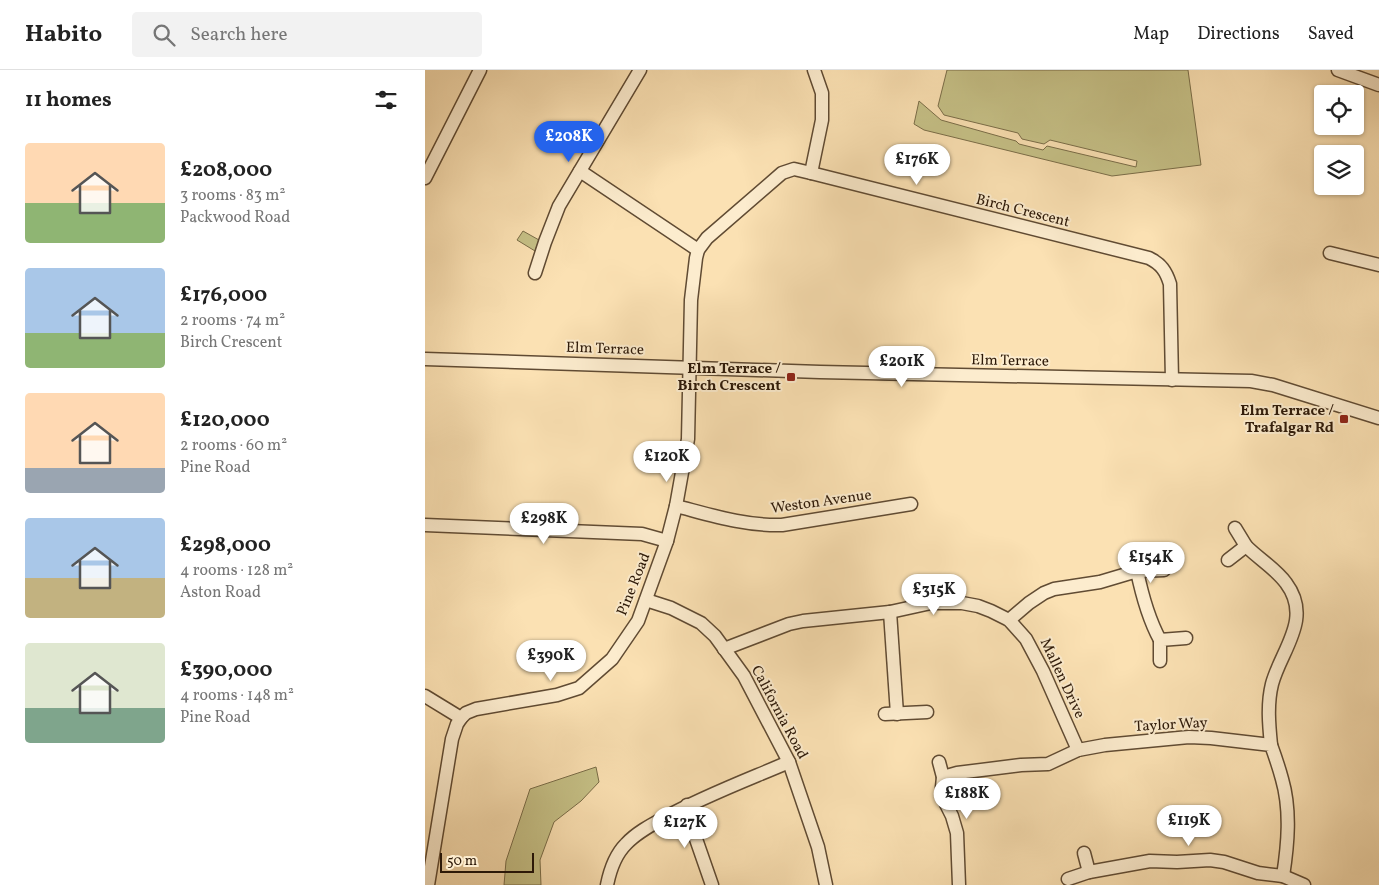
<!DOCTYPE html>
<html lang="en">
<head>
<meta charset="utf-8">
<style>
	body { margin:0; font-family:Vollkorn,serif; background:#f2f2f2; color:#222; height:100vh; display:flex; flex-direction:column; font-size:19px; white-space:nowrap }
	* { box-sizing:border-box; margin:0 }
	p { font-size:16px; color:#767676 }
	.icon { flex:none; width:28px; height:28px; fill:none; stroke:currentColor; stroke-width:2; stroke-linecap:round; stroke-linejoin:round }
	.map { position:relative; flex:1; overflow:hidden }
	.sheet { display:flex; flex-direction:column; background:#fff; width:425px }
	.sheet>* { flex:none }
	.controls { position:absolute; left:889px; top:15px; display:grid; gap:10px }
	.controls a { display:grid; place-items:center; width:50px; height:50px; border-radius:5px; background:#fff; box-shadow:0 1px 4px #0004; font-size:25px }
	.scale { position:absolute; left:15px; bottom:12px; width:94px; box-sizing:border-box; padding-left:5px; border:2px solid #2d1908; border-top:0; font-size:14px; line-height:18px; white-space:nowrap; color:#2d1908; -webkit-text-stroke:4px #fcecce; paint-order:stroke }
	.price { position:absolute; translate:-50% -42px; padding:0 11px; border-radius:18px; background:#fff; color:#222; font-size:16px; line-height:32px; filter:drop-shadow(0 1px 2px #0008) }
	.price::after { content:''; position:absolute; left:50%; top:30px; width:15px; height:11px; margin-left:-8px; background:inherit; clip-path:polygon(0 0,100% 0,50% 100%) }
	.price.on { background:#2563eb; color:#fff }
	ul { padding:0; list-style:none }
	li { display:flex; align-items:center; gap:15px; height:125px; padding:0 25px }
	li span { display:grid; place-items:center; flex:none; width:140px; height:100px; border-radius:5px; color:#555 }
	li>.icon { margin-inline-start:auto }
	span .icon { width:60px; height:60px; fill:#fffc; stroke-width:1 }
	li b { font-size:21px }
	h2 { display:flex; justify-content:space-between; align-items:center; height:60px; padding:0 25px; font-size:21px }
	header { display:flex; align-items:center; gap:30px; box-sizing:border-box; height:70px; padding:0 25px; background:#fff; border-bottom:1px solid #e0e0e0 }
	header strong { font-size:24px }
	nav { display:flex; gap:28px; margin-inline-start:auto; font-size:18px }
	.search { width:350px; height:45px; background:#f2f2f2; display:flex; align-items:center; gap:12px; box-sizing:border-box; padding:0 18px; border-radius:5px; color:#767676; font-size:19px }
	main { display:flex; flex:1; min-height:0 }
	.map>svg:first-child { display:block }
</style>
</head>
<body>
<header>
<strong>Habito</strong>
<div class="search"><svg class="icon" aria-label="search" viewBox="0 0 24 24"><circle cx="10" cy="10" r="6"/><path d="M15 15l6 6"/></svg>Search here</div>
<nav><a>Map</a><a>Directions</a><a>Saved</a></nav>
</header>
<main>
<section class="sheet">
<h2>11 homes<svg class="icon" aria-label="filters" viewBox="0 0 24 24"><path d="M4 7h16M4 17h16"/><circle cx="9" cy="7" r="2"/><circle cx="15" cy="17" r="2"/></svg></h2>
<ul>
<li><span style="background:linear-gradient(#ffd9b3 60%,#8fb573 0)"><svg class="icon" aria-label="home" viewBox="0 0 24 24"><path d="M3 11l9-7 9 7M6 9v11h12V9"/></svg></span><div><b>£208,000</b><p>3 rooms · 83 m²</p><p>Packwood Road</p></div></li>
<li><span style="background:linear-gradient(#a9c7e8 65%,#8fb573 0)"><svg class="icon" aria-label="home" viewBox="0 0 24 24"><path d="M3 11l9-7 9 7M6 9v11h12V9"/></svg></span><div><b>£176,000</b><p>2 rooms · 74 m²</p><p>Birch Crescent</p></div></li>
<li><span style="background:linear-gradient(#ffd9b3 75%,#9aa5b1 0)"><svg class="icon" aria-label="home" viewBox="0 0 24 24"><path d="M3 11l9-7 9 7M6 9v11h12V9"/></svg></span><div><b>£120,000</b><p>2 rooms · 60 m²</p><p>Pine Road</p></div></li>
<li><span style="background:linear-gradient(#a9c7e8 60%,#c2b280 0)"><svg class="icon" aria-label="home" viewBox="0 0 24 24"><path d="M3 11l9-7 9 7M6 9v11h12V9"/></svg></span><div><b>£298,000</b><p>4 rooms · 128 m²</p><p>Aston Road</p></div></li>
<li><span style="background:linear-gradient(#dfe7d0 65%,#7fa58c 0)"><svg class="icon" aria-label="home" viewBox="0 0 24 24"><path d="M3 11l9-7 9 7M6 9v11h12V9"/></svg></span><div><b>£390,000</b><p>4 rooms · 148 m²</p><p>Pine Road</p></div></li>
</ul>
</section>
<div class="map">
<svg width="954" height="815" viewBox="0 0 954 815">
	<rect width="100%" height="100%" fill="#fbe1b3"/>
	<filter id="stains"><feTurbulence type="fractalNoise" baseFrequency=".004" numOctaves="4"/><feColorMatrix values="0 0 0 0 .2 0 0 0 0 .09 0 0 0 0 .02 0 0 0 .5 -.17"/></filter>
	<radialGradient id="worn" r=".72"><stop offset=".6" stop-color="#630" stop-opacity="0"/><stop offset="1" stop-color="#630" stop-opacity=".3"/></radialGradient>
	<g fill="#c6c187" stroke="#7a6d48">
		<path d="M522,0h241l13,95 -89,11 -188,-46 -10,-6 5,-23 22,19 75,21 3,3 24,6 4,-4 89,21 1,-6 -87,-21 -6,4 -22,-5 -4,-6 -74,-18 -6,-9z"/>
		<path d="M98,161l16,9 -4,11 -18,-11z"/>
		<path d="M171,697l3,15 -18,19 -27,21 -14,38 1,25h-37l2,-24 24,-72z"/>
	</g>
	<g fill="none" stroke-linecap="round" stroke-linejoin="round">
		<g stroke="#604b33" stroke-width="15">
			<g id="minor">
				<path d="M913,0l41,15"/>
				<path d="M155,101l118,79"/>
				<path d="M386,103l11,-53v-27l-8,-23"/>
				<path d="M0,108l55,-108"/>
				<path d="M905,183l49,12"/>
				<path d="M110,203l10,-31 14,-36 81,-136"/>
				<path d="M0,289l395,13 431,9 22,4 106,33"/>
				<path d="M251,436c35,9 69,20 106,19l129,-21"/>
				<path d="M0,455l217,9 25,7"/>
				<path d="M821,476c13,13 30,23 40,37 27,36 -5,67 -14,101 -5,20 -3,41 -1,61"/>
				<path d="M803,490l18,-14 -11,-18"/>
				<path d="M712,501l27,-1"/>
				<path d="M221,530l25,8 30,15 14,13 29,40 45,86 29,85 8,38"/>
				<path d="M465,542l7,102"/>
				<path d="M584,550l20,-17 15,-10 10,-4 46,-7 37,-11c5,24 11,47 23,69"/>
				<path d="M299,579l65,-25 14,-3 87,-9 41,-9h31l16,3 13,5 18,9 17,19 17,32 35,79"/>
				<path d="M735,591v-21l26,-2"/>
				<path d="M0,626l36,22 5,-5 10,-4 81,-14 22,-7 33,-29 26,-38 29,-80 9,-35 12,-67 3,-139 5,-42 2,-8 9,-12 75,-65 12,-4 17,4 338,85c12,6 17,13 21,26l2,96"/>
				<path d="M460,644l42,-2"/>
				<path d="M514,692l4,15 -1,10 3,15 7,14 5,17 2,52"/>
				<path d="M518,707l14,-4 64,-8 27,-1 30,-14 27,-5 84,-8 22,1 60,7c4,11 8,23 11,34 9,31 6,65 1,97"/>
				<path d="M262,735l9,34 16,46"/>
				<path d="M659,783l5,19"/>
				<path d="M643,809l21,-7 61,-11 27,1 33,-2 14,2 34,11 25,3 21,9"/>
				<path d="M3,815l24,-146 5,-15 4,-6"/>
				<path d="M182,815c3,-15 8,-30 19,-41 10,-11 25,-19 38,-26 40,-22 83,-38 125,-56"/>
			</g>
		</g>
		<use href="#minor" stroke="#fcecce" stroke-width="12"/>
	</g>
	<g fill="#8f2418" stroke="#fcecce" stroke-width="2">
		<rect x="361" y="302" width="10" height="10" rx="2.5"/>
		<rect x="914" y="344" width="10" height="10" rx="2.5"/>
	</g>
	<g text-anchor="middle" stroke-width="4" stroke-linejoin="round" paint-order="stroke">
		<g font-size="15" fill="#2d1908" stroke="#fcecce">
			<text transform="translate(598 140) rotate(14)" y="5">Birch Crescent</text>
			<text transform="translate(180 278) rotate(2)" y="5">Elm Terrace</text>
			<text transform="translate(585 290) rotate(1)" y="5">Elm Terrace</text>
			<text transform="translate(396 431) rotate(-8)" y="5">Weston Avenue</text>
			<text transform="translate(208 514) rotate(-68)" y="5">Pine Road</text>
			<text transform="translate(638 608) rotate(65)" y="5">Mallen Drive</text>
			<text transform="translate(355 642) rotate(62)" y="5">California Road</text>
			<text transform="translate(746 654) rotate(-3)" y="5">Taylor Way</text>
		</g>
		<g font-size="15" font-weight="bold" fill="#2d1908" stroke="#fcecce" text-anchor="end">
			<text x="356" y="303">Elm Terrace /<tspan x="356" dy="17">Birch Crescent</tspan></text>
			<text x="909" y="345">Elm Terrace /<tspan x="909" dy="17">Trafalgar Rd</tspan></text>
		</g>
	</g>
	<rect width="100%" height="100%" filter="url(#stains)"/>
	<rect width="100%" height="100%" fill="url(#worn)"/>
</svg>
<div class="controls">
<a><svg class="icon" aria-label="locate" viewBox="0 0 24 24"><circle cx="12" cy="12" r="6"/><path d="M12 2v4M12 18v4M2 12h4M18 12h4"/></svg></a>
<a><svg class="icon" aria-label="layers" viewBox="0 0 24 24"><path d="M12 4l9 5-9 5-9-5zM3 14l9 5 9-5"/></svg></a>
</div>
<div class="scale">50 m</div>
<b class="price on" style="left:144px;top:93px">£208K</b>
<b class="price" style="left:492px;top:116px">£176K</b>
<b class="price" style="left:477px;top:318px">£201K</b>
<b class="price" style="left:242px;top:413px">£120K</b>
<b class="price" style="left:119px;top:475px">£298K</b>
<b class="price" style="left:726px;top:514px">£154K</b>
<b class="price" style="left:509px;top:546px">£315K</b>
<b class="price" style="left:126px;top:612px">£390K</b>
<b class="price" style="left:542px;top:750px">£188K</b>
<b class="price" style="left:764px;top:777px">£119K</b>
<b class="price" style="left:260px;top:779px">£127K</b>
</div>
</main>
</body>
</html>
